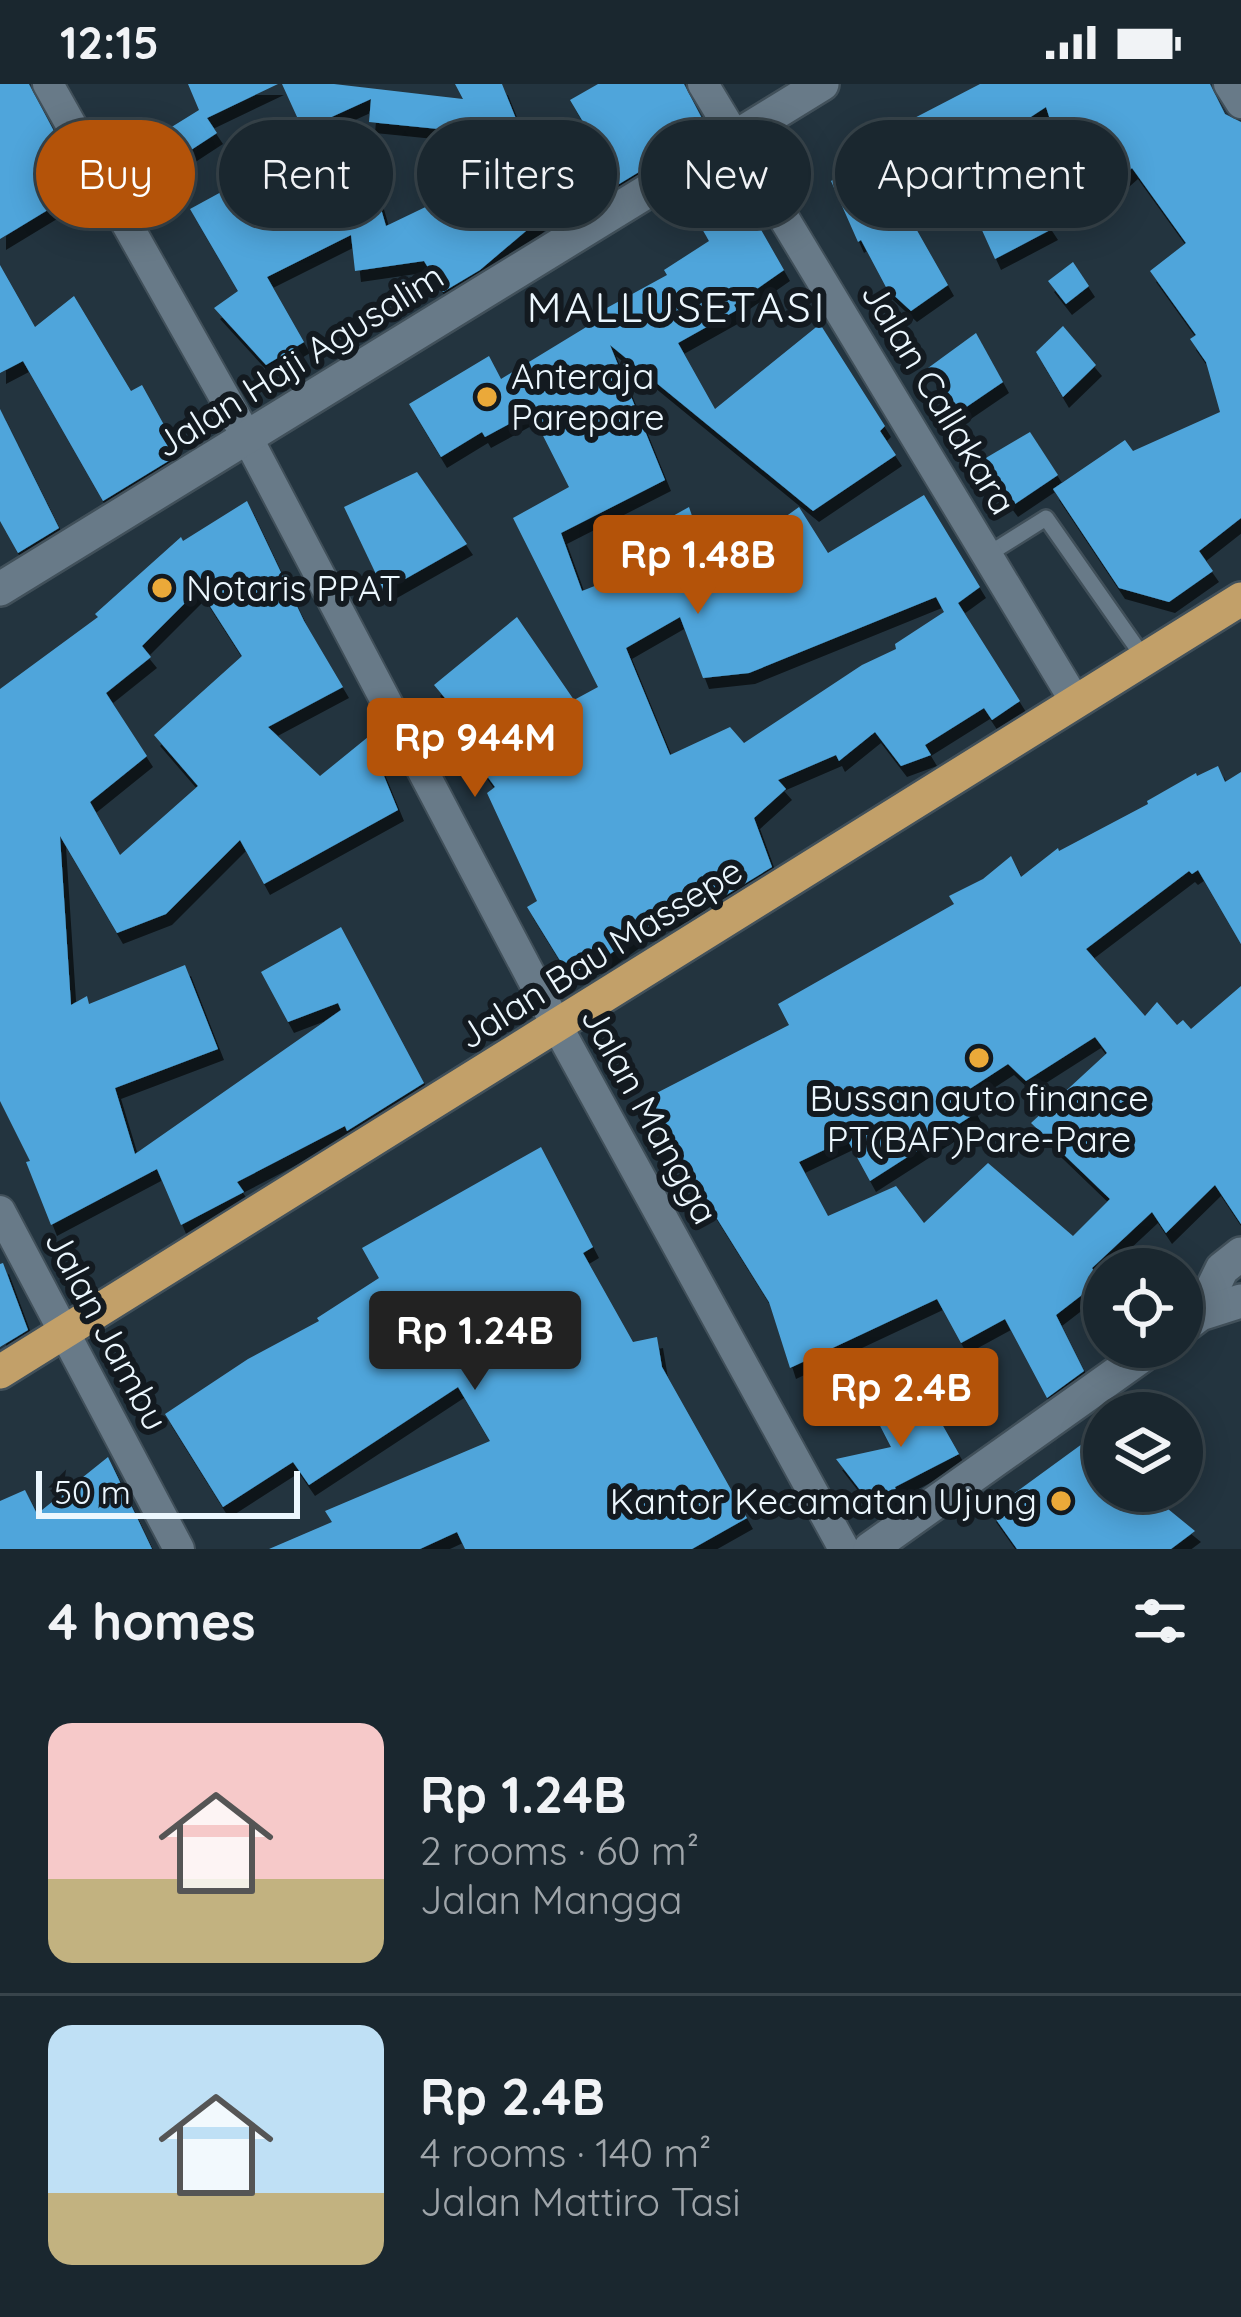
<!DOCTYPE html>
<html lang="en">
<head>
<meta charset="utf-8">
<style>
	body { margin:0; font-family:Quicksand,sans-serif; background:#27333b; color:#f1f3f6; height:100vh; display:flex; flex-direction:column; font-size:45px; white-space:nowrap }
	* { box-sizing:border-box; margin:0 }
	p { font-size:39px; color:#9fa5aa }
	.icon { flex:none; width:66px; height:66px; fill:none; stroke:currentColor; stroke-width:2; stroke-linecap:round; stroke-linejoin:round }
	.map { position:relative; height:1465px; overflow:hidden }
	.drawer { display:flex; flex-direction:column; background:#1a272f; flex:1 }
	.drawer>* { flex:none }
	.banner { position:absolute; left:36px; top:36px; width:1170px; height:108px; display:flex; gap:24px }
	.buttons { position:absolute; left:1083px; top:1164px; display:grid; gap:24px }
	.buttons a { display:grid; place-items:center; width:120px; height:120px; border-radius:50%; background:#1a272f; box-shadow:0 6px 30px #0003,0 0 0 3px #38444b; font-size:60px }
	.scale { position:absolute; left:36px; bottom:30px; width:264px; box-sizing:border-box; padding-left:12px; border:6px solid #ecf7fe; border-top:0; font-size:33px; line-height:42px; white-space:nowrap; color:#ecf7fe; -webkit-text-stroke:9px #131a20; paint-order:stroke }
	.price { position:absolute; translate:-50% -102px; padding:0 27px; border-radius:12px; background:#b45309; color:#fff; font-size:39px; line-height:78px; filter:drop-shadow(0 3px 6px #0008) }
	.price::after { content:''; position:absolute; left:50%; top:72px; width:36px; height:27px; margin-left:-18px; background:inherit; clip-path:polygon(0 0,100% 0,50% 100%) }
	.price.selected { background:#222; color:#fff }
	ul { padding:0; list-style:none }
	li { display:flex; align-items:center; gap:36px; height:300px; padding:0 48px }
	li+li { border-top:3px solid #38444b }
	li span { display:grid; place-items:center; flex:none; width:336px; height:240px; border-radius:24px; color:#555 }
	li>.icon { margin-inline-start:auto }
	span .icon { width:144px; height:144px; fill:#fffc; stroke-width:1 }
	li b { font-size:51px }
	h2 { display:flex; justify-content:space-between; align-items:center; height:144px; padding:0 48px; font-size:51px }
	.pill { padding:0 42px; border-radius:54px; background:#1a272f; box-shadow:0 6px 30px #0003,0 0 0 3px #38444b; font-size:42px; line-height:108px }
	.pill.selected { background:#b45309; color:#fff }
	.status { display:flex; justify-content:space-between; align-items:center; height:84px; padding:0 60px; background:#1a272f; direction:ltr }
	.status svg { height:33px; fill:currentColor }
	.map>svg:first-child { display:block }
</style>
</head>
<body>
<div class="status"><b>12:15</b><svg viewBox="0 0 49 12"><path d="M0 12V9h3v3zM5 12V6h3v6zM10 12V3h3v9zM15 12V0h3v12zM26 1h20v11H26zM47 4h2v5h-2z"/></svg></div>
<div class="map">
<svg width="1241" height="1465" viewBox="0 0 1241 1465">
	<defs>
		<filter id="shadow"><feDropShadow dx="6" dy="11" stdDeviation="0" flood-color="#0009"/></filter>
	</defs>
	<rect width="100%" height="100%" fill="#23343f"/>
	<g fill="#50a5db" fill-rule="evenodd" filter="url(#shadow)">
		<path d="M0,0h29l55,104 -84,51z"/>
		<path d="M188,0h90l-71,34 10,15 -52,34 -16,-26 50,-31z"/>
		<path d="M282,0h52l129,15 -8,-15h47l35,87 57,-31 -24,-40 28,-16h86l24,46 -148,90 -7,-12 -73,62 -37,22 -19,-31 -69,10 -4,-36 -84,42 37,65 -38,23 -52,-57 24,-17 -48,-82 110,-60 23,54 52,-15 11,38 106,-51 -24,-43 -99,-10 2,-23 -68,31z"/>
		<path d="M980,0h230l15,30 16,8v396l-42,33 14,20 -44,31 -50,-14 -66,-99 72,-49 8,11 87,-39 -14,-50 -16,-23 6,-4 -46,-64 36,-28 -54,-75 -52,46 -34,-107 -52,34 58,88 -57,30 -37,-82 -52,34 42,74 -37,26 -24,-22 -26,-49 -3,2 -27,-61 73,-46 -5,-9z"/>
		<path d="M744,116l40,70 -50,35 3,5 -59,33 37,66 105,-85 65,102 -5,5 16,24 -83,56 -203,-166 55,135 -104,53 21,58 88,-35 -8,-34 27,-15 19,56 71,-18 -12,-15 32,-23 29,46 96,-58 56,92 -22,16 62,98 -28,19 -8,-12 -59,37 6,10 -30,11 -26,-34 -36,29 -3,-6 -58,25 8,9 -32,29 18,49 -59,36 -5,-10 -37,26 -4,-6 -61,44 -37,18 -42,-68 10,-6 -50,-108 8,-6 -51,-70 11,-7 -21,-25 83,-68 57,83 24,-13 -85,-169 56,-31 -38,-75 -46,25 -3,-5 -41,25 -32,-53 80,-48 12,23 105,-64 -3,-5 64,-35 -3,-5 45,-29 -8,-14zM936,513l8,15 -49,32 1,5 -34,16 -118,78 -14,-16 -60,28 -44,-107 54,-31 23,61 46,-5z"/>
		<path d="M1073,178l16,24 -23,18 -18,-23z"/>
		<path d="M0,181l35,62 39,-31 57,95 11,-6 38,69 -77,47 -80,-140 -23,12z"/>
		<path d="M1063,242l33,39 -33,32 -27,-45z"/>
		<path d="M976,249l27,49 -44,30 -31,-44z"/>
		<path d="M0,325l59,119 -41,25 -18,-32z"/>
		<path d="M1030,348l28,43 -46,31 -33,-44z"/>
		<path d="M417,388l50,72 -83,47 -40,-84z"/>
		<path d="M247,417l57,120 39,66 -75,40 52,49 48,-39 30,73 -134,74 -24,-44 -74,74 -49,19 -57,-97 11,169 16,-9 2,8 96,-39 33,84 -103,39 20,66 206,-144 -3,-7 -50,19 -27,-50 80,-45 83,156 -77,48 -2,-5 -108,56 7,10 -63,33 -24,-56 -106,56 -25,-63 4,-1 -30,-60v-412l98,-72 -3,-3 86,-77 2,4zM199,505l43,67 -88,79 44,51 -78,69 -30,-53 57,-46 -41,-63 45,-36 -9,-11z"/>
		<path d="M1218,682l7,16 16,-10v172l-43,-74 -6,4 -3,-3 -103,78 59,67 12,-14 20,23 6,-5 8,9 50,-43v238l-26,-39 -49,48 -14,-21 -60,56 8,13 -44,34 28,56 -37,27 -42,-79 -44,24 -24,-44 -147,69 -21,-66 -126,-202 146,-75 -11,-21 176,-100 -5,-8 34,-17 28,-23 10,21 37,-29 1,3 89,-47 -1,-3 49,-28 1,3zM1095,953l12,16 -76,70 79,76 -37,37 -85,-73 -64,60 -28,-37 -68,30 -29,-54 48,-23 23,42 106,-68 -11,-21 43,-28 18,17z"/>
		<path d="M541,1063l52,100 -10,6 50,89 24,-5 5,30 85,151 -55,31h-227l-8,-17 -37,17h-151l63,-27 -7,-11 165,-70 -32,-54 -149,98 -16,-23 -70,45 -58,-93 83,-55 71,-38 -2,-3 62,-40 -17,-30z"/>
		<path d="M3,1179l25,67 -28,17v-83z"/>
		<path d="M921,1303l38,67 -64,33 3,10 -24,11 -38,-49 55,-12 -15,-29z"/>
		<path d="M1104,1344v63h42l49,40 -24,18h-154l-27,-38z"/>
		<path d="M108,1373l44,92h-152v-48l25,-11 12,24z"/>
	</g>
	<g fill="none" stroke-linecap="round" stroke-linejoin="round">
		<g stroke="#41505a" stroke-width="20">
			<path id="service" d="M987,471l59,-37 98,140"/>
		</g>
		<g stroke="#41505a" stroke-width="34">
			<g id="minor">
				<path d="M48,0l200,355 309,587 287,523"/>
				<path d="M703,0l372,617"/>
				<path d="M1229,0l12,19"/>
				<path d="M0,1127l179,338"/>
			</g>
		</g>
		<g stroke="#41505a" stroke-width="38">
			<path id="tertiary" d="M0,505l822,-505"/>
		</g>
		<g stroke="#41505a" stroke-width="38">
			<g id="secondary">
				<path d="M1200,1230l22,-45 19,-15"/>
				<path d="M1188,1239l12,-9 41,-13"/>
				<path d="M870,1465l284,-202"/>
			</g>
		</g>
		<g stroke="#41505a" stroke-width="38">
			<path id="trunk" d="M0,1288l1241,-773"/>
		</g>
		<use href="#service" stroke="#687a88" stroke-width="15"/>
		<use href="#minor" stroke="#687a88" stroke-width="30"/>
		<use href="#tertiary" stroke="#687a88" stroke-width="33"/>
		<use href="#secondary" stroke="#687a88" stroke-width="33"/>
		<use href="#trunk" stroke="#c2a069" stroke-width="33"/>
	</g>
	<g fill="#eba939" stroke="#131a20" stroke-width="4.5">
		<circle cx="487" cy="313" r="12"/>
		<circle cx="162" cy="504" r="12"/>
		<circle cx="979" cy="974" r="12"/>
		<circle cx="1061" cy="1417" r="12"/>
	</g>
	<g text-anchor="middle" stroke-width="12" stroke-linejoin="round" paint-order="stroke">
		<g font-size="36" fill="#ecf7fe" stroke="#131a20">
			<text transform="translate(299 276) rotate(-32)" y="13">Jalan Haji Agusalim</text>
			<text transform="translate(939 314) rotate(59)" y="13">Jalan Callakara</text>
			<text transform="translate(600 869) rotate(-32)" y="13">Jalan Bau Massepe</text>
			<text transform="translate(650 1031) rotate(61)" y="13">Jalan Mangga</text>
			<text transform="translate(107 1246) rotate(62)" y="13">Jalan Jambu</text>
		</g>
		<g font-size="36" fill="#ecf7fe" stroke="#131a20" text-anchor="start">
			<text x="511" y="305">Anteraja<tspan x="511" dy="41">Parepare</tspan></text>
			<text x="186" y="517">Notaris PPAT</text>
			<text x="979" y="1027" text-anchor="middle">Bussan auto finance<tspan x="979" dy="41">PT(BAF)Pare-Pare</tspan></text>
			<text x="1037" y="1430" text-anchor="end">Kantor Kecamatan Ujung</text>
		</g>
		<g font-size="42" letter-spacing="3" fill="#ecf7fe" stroke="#131a20">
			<text x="677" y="238">MALLUSETASI</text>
		</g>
	</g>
</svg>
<div class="buttons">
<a><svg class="icon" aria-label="locate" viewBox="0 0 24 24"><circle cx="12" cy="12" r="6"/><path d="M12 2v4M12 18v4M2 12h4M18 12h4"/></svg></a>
<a><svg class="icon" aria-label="layers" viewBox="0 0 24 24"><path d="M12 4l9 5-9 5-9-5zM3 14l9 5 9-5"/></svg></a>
</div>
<div class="scale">50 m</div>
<b class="price" style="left:698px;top:533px">Rp 1.48B</b>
<b class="price" style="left:475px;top:716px">Rp 944M</b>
<b class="price selected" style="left:475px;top:1309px">Rp 1.24B</b>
<b class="price" style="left:901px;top:1366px">Rp 2.4B</b>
<div class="banner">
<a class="pill selected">Buy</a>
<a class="pill">Rent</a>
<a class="pill">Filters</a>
<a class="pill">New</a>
<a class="pill">Apartment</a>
</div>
</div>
<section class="drawer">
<h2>4 homes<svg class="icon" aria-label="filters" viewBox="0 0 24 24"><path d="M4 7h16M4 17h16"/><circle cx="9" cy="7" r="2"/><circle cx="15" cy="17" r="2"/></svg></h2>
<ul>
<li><span style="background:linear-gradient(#f6c9c9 65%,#c2b280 0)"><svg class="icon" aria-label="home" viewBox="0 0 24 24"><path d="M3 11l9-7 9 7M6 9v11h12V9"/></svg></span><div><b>Rp 1.24B</b><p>2 rooms · 60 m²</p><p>Jalan Mangga</p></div></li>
<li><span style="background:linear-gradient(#bfe0f5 70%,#c2b280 0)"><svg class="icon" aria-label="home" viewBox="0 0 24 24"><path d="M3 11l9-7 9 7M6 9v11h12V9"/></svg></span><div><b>Rp 2.4B</b><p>4 rooms · 140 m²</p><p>Jalan Mattiro Tasi</p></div></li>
</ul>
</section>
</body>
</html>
